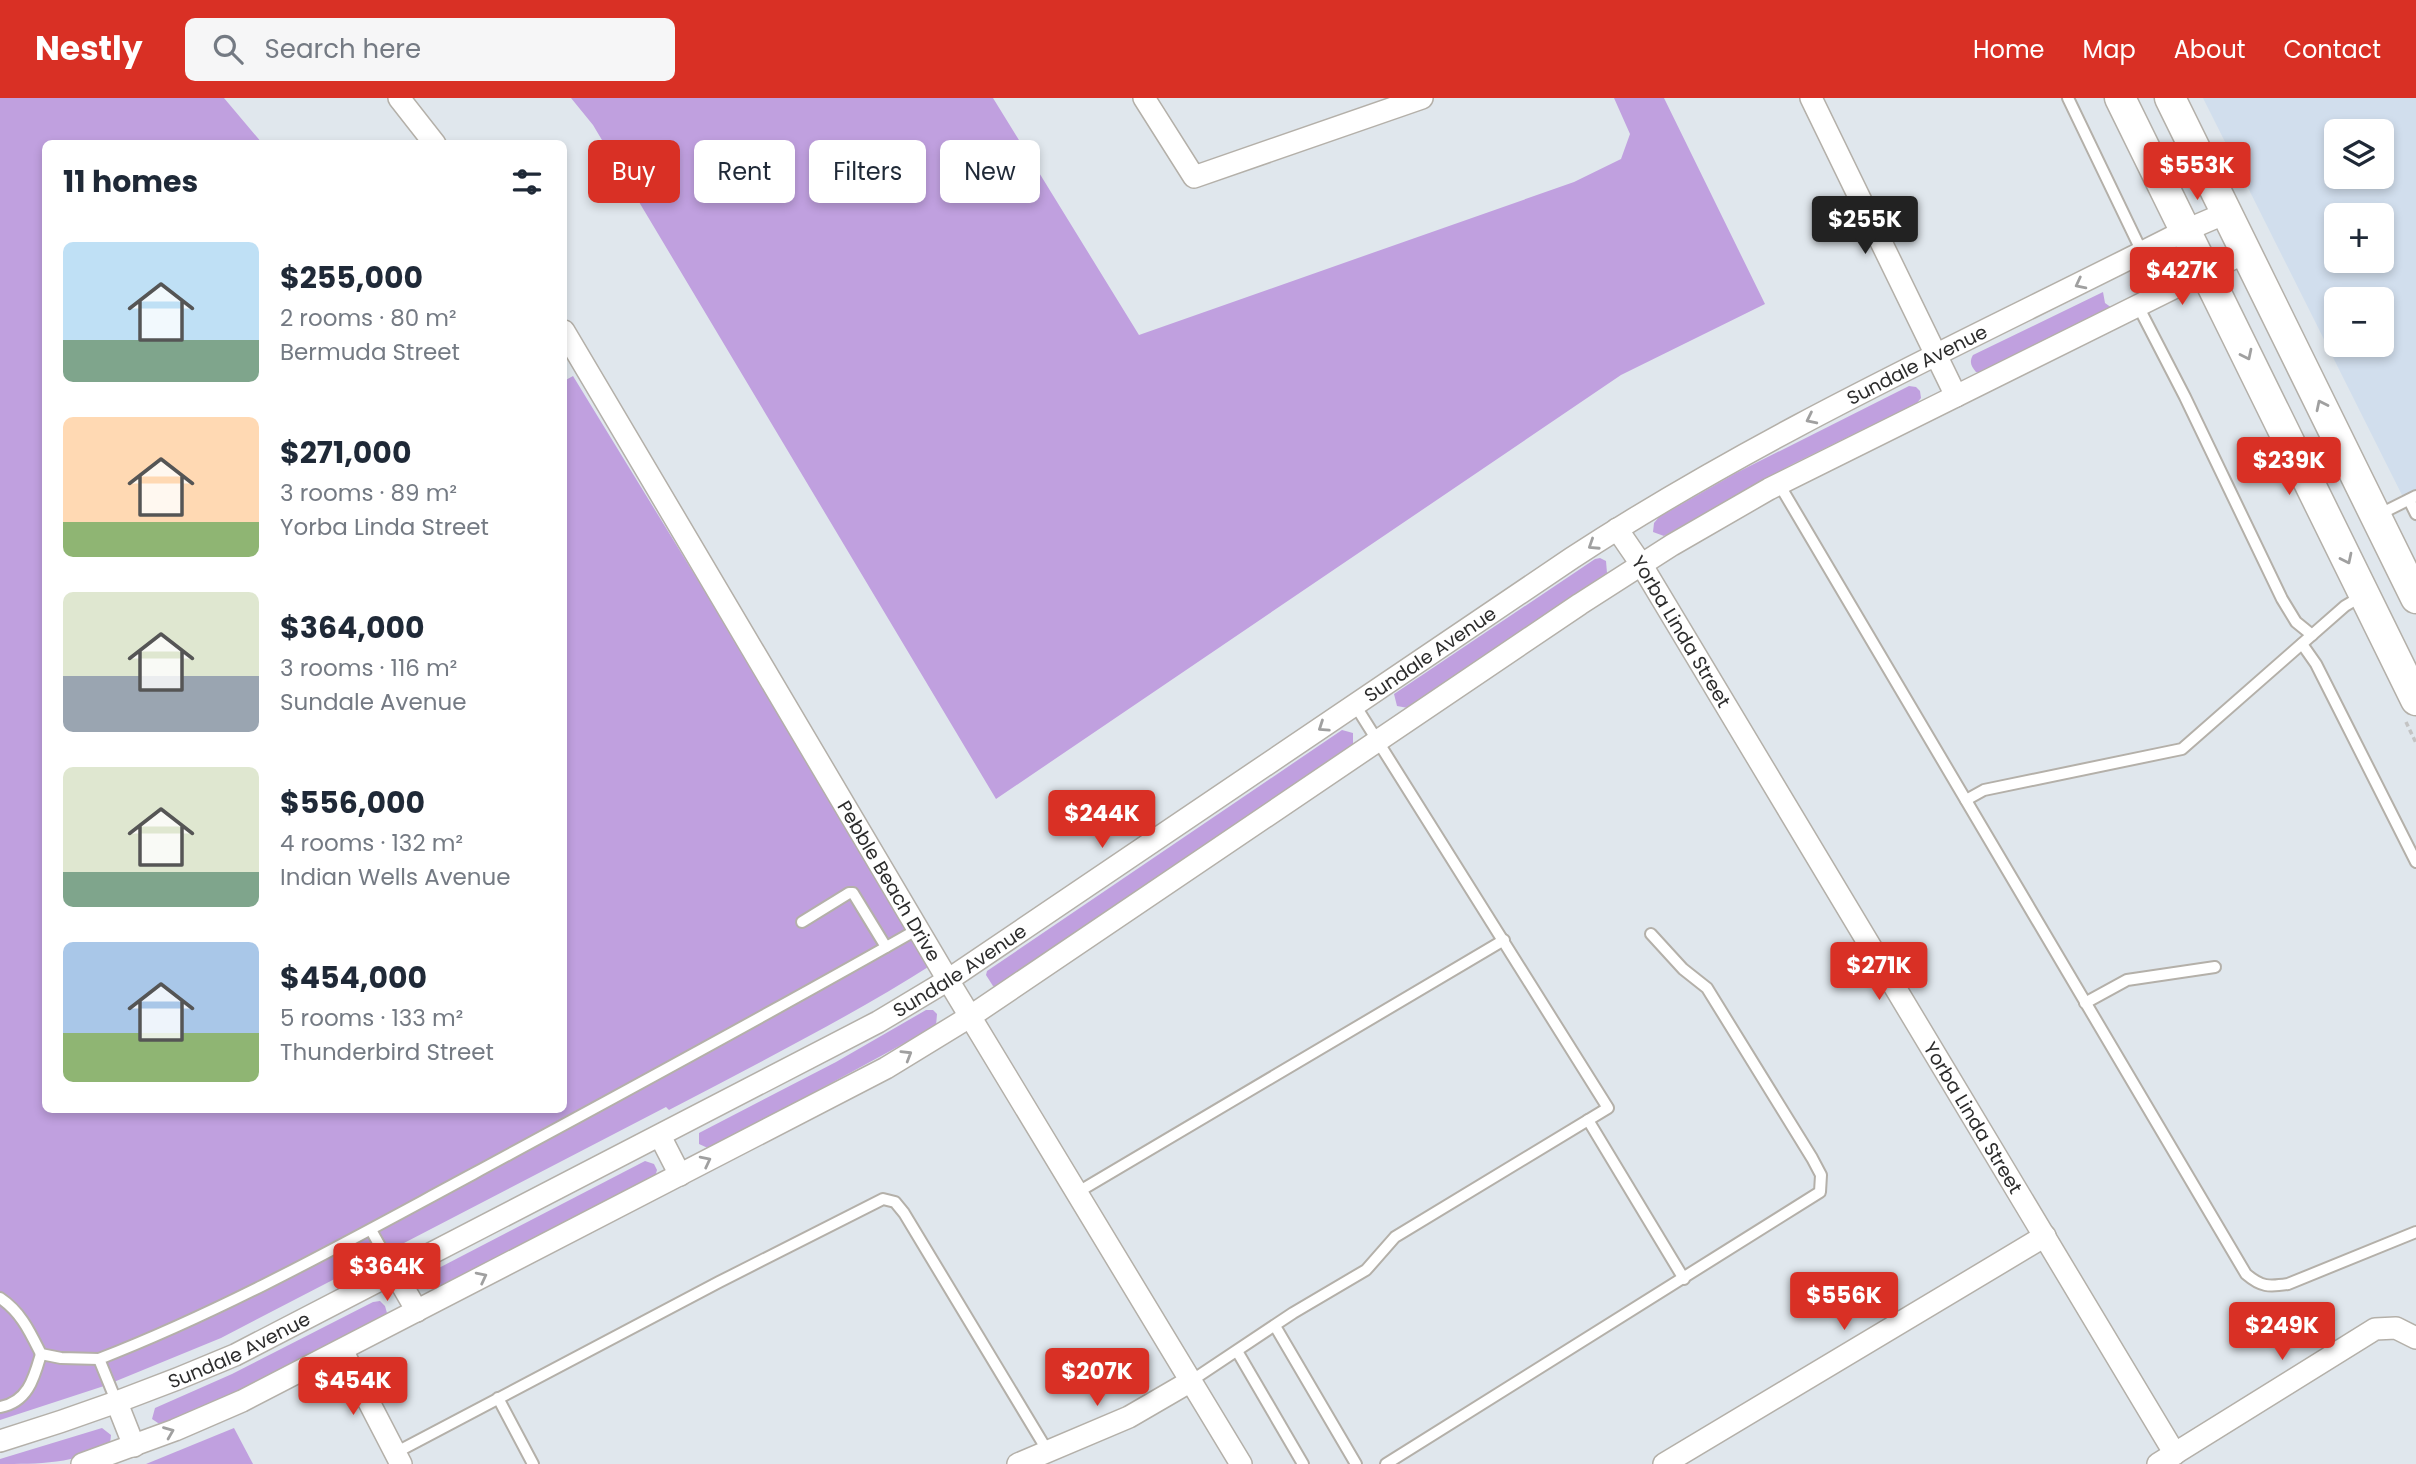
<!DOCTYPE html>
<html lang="en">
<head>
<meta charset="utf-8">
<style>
	body { margin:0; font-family:Poppins,sans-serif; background:#f6f6f7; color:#1f2937; height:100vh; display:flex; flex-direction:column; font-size:26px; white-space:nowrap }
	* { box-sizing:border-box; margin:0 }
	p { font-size:23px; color:#747a83 }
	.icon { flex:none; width:38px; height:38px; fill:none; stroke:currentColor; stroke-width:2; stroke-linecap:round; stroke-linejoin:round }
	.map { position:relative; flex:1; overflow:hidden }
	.details { position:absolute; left:42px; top:42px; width:525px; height:973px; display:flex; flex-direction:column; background:#fff; border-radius:10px; box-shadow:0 4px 10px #0003 }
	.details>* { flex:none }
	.guide { position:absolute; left:588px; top:42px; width:665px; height:63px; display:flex; gap:14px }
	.buttons { position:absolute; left:2324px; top:21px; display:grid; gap:14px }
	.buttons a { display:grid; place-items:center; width:70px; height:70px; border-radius:10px; background:#fff; box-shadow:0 4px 10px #0003; font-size:35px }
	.price { position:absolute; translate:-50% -60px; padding:0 16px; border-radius:7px; background:#d93025; color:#fff; font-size:23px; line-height:46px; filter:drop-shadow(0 2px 4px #0008) }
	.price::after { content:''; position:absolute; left:50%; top:42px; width:21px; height:16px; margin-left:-10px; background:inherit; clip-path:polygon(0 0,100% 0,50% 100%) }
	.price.active { background:#222; color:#fff }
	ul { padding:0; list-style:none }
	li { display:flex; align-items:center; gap:21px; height:175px; padding:0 21px }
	li span { display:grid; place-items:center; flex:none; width:196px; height:140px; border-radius:10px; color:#555 }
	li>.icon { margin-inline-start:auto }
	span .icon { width:84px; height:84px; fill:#fffc; stroke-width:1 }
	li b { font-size:30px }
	h2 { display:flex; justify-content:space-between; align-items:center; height:84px; padding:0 21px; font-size:30px }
	.chip { padding:0 24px; border-radius:10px; background:#fff; box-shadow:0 4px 10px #0003; font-size:24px; line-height:63px }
	.chip.active { background:#d93025; color:#fff }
	header { display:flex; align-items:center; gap:42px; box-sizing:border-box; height:98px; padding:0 35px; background:#d93025; color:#fff }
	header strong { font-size:33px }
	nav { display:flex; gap:38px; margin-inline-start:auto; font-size:24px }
	.search { width:490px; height:63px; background:#f6f6f7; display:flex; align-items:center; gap:18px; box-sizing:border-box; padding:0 24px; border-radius:10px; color:#747a83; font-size:26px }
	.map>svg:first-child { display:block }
</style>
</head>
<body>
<header>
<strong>Nestly</strong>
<div class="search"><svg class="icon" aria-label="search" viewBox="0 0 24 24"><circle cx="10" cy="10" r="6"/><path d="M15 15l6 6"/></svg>Search here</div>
<nav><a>Home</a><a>Map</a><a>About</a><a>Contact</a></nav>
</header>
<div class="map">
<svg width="2416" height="1366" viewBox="0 0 2416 1366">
	<rect width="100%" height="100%" fill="#e0e7ed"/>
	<path fill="#d1deed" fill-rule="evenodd" d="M2203,0h213v425zM2336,33h46v46h-46zM2336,117h46v46h-46zM2336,201h46v46h-46z"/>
	<g fill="#c0a0df">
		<path d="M0,0h224l38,45 -216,1v966h518v-729l9,-5 360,588c-85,54 -175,99 -264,146l-3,-3 -445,231 -117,48 -104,34z"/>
		<path d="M571,0h422l146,237 435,-153 47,-23 9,-25 -16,-36h50l101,206 -144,71 -625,424 -403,-674z"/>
		<path d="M2103,194l2,11 7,5 -129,65 -7,-1c-5,-6 -7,-10 -3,-17z"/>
		<path d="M1909,288l7,1 4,4 1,7 -4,5 -124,61 -129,72 -11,-4 1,-9 5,-6 77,-44z"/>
		<path d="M1600,460l6,3 1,12 -199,135 -11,-2 -3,-12 201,-135z"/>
		<path d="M1342,632l11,3v12l-355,242 -5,-1 -7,-11 1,-4z"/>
		<path d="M926,912h7l4,4 -1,12 -226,123 -11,-5v-11l137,-71z"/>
		<path d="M645,1063l9,3 3,6 -2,7 -215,111 -11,-5v-7l4,-5z"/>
		<path d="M380,1203l5,5 2,7 -9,8 -109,56 -105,50 -12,-8 3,-11 77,-34 141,-72z"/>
		<path d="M102,1330l9,7 -1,9c-32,20 -74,20 -110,20v-5z"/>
		<path d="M234,1330l19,36h-107z"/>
	</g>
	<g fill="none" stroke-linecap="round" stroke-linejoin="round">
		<g stroke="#b4b0a9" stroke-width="14">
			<g id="service">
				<path d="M2068,0l74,154"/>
				<path d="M2138,208l47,91 97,202 14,23 16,13"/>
				<path d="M1779,386l467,790c15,13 23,13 42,10l128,-52"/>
				<path d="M2409,402l7,14"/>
				<path d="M2378,417l38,-19"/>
				<path d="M2302,546l14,20 100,198"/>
				<path d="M1966,702l18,-10 198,-41 163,-143 17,-10"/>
				<path d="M802,824l47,-29h4l33,54"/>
				<path d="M2085,905l42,-23 88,-13"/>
				<path d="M1588,1022l96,159"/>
				<path d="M1078,1094l426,-252"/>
				<path d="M371,1132l24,43"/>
				<path d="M0,1200c21,14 30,34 41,56l20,4 38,1"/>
				<path d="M1275,1228l81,138"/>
				<path d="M1237,1253l66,113"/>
				<path d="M1191,1283l102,-68 73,-43 29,-33 213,-129 -253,-403"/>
				<path d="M498,1300l35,66"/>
				<path d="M117,1305l-18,-44c131,-51 251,-119 374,-185 149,-81 298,-161 445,-245"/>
				<path d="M0,1309c28,-5 34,-29 41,-53"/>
				<path d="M395,1355l324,-171 164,-83 12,3 9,11 143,237"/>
				<path d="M1386,1366l434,-272 1,-17 -9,-17 -105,-170 -24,-19 -32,-35"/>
			</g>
		</g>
		<g stroke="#b4b0a9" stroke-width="24">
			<g id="minor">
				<path d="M399,0l36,46"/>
				<path d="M1144,0l50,79 228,-79"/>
				<path d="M1811,0l145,298"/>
				<path id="s1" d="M564,233l384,649 293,484"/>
				<path id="s2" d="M1617,431l24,35 534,890"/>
				<path d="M660,1038l20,39"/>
				<path d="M395,1175l22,38"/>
				<path d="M342,1252l59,114"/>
				<path d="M117,1305l17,43"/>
				<path id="s3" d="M0,1343c82,-25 156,-52 235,-86l643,-333 70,-42 624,-422c194,-127 406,-222 612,-327l42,-18"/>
				<path d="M82,1366l93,-34 67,-29 644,-333 85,-52 609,-412 92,-59 97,-56 477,-237"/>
				<path d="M1018,1366l111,-47 62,-36"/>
				<path d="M1664,1366l381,-228"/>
				<path d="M2158,1366l217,-135 21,-1 20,10"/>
			</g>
		</g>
		<g stroke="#b4b0a9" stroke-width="33">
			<g id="secondary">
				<path d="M2120,0l296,602"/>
				<path d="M2170,0l246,500"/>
			</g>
		</g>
		<path stroke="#c4c4c4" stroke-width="3.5" stroke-dasharray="5 3.5" stroke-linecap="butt" d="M2406,624l10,21"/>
		<use href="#service" stroke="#fff" stroke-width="10"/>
		<use href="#minor" stroke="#fff" stroke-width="21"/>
		<use href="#secondary" stroke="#fff" stroke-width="30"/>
	</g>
	<defs><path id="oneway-chevron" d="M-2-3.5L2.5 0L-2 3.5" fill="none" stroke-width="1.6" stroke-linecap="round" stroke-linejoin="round" transform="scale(1.75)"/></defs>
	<g stroke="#a0a0a0">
		<use href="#oneway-chevron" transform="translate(2080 186) rotate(153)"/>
		<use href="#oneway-chevron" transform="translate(2247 257) rotate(64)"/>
		<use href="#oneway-chevron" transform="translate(2321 307) rotate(-116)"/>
		<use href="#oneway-chevron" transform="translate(1811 321) rotate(154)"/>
		<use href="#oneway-chevron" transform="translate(1593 447) rotate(147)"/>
		<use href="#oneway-chevron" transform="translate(2347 461) rotate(64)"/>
		<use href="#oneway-chevron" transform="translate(1323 629) rotate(146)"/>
		<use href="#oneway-chevron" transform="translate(907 957) rotate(-31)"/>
		<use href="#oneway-chevron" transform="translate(706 1063) rotate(-27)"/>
		<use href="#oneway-chevron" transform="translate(482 1179) rotate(-27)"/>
		<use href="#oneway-chevron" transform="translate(169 1334) rotate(-22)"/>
	</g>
	<g text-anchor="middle" stroke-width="5" stroke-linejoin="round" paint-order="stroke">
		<g font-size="19" fill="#2c2c2c" stroke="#fff">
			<text dy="7" stroke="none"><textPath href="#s3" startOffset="2205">Sundale Avenue</textPath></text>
			<text dy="7" stroke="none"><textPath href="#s2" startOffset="121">Yorba Linda Street</textPath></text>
			<text dy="7" stroke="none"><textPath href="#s3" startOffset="1638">Sundale Avenue</textPath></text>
			<text dy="7" stroke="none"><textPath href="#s1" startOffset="639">Pebble Beach Drive</textPath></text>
			<text dy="7" stroke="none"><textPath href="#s3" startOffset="1071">Sundale Avenue</textPath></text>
			<text dy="7" stroke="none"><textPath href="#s2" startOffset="688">Yorba Linda Street</textPath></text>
			<text dy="7" stroke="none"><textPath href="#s3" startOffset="256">Sundale Avenue</textPath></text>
		</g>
	</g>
</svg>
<div class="buttons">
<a><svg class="icon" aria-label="layers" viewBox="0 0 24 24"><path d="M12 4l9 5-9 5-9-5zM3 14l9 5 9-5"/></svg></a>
<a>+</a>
<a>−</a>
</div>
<b class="price" style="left:2197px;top:104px">$553K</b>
<b class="price active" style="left:1865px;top:158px">$255K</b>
<b class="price" style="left:2182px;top:209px">$427K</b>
<b class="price" style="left:2289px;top:399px">$239K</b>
<b class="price" style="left:1102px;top:752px">$244K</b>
<b class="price" style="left:1879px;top:904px">$271K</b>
<b class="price" style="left:387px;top:1205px">$364K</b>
<b class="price" style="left:1844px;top:1234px">$556K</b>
<b class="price" style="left:2282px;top:1264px">$249K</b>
<b class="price" style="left:1097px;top:1310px">$207K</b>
<b class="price" style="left:353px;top:1319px">$454K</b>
<div class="guide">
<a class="chip active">Buy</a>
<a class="chip">Rent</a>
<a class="chip">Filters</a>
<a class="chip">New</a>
</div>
<section class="details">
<h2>11 homes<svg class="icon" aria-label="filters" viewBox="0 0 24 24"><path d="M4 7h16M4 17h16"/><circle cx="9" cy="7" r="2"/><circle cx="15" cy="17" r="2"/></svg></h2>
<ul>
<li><span style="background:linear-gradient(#bfe0f5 70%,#7fa58c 0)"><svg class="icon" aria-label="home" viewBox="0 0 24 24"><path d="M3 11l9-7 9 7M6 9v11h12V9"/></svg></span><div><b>$255,000</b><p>2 rooms · 80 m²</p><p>Bermuda Street</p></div></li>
<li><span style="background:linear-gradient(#ffd9b3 75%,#8fb573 0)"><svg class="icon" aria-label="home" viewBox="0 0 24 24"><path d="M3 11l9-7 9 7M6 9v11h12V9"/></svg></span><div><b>$271,000</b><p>3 rooms · 89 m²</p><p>Yorba Linda Street</p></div></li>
<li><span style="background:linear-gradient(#dfe7d0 60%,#9aa5b1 0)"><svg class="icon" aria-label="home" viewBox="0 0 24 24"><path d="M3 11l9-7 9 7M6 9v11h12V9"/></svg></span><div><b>$364,000</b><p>3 rooms · 116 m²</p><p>Sundale Avenue</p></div></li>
<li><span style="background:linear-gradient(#dfe7d0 75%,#7fa58c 0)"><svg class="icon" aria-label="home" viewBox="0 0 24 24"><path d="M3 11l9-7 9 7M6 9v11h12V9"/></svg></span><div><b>$556,000</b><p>4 rooms · 132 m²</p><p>Indian Wells Avenue</p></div></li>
<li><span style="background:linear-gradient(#a9c7e8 65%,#8fb573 0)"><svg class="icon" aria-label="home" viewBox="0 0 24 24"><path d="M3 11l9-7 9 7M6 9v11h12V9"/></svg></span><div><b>$454,000</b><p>5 rooms · 133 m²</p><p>Thunderbird Street</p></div></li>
</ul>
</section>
</div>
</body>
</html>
